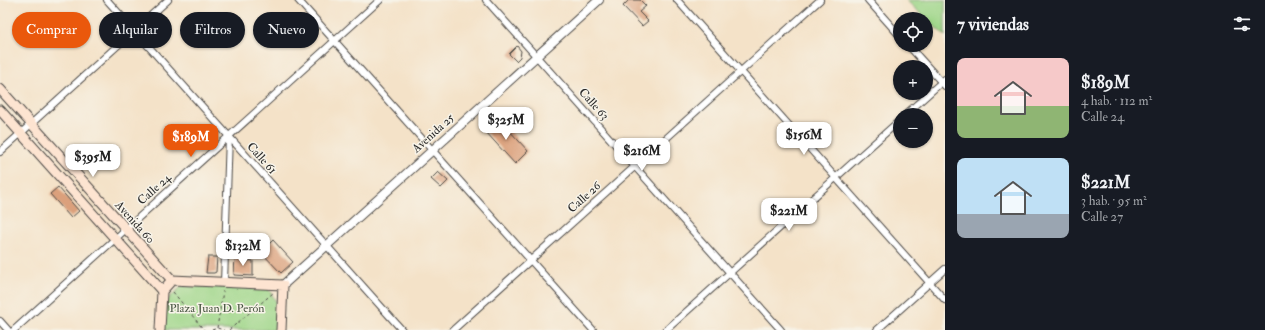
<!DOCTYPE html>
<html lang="es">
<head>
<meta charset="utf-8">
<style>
	body { margin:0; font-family:"IM FELL Double Pica",serif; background:#242831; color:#f1f3f6; height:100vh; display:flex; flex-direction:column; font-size:15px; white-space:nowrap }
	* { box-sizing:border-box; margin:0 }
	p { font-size:13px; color:#9ea1a6 }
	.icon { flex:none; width:22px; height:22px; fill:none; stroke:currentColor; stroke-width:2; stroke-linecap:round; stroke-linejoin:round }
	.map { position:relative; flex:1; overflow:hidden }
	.drawer { display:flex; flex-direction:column; background:#171b24; width:320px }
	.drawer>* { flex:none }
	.banner { position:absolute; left:12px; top:12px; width:380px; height:36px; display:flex; gap:8px }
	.fabs { position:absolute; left:893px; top:12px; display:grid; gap:8px }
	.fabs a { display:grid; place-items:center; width:40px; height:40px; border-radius:50%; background:#171b24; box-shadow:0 1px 3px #0004; font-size:20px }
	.price { position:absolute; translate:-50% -34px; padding:0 9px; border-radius:8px; background:#fff; color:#222; font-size:13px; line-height:26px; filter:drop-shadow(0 1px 2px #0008) }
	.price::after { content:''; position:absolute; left:50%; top:24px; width:12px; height:9px; margin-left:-6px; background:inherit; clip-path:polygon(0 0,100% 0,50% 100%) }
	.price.selected { background:#ea580c; color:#fff }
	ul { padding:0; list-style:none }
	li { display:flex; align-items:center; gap:12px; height:100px; padding:0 12px }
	li span { display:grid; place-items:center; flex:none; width:112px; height:80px; border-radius:8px; color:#555 }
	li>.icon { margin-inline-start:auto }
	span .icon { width:48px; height:48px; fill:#fffc; stroke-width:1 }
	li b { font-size:17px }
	h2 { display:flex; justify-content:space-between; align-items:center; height:48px; padding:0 12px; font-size:17px }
	.tag { padding:0 14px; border-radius:18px; background:#171b24; box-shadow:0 1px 3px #0004; font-size:14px; line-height:36px }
	.tag.selected { background:#ea580c; color:#fff }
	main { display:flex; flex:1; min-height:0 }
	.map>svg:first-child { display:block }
</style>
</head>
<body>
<main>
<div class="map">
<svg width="945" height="330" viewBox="0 0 945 330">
	<rect width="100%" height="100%" fill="#f7f3e8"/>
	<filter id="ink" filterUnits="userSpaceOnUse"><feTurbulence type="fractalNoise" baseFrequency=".025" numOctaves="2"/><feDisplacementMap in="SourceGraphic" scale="8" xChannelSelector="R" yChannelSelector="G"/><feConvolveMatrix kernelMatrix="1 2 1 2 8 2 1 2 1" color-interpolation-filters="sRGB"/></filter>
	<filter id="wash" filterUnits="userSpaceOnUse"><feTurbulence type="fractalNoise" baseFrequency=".012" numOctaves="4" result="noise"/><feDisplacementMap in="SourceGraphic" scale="16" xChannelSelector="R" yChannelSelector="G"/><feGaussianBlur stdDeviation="0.9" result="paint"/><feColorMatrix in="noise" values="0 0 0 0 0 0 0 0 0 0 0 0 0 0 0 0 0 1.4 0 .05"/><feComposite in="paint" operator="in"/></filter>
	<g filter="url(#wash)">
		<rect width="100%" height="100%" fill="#f4e2c8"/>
		<g fill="#9dd587" stroke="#648059">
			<path d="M906,0h39v36z"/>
			<path d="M182,286l86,2 9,15 -1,27h-112l2,-29z"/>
		</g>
		<g id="blocks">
			<g fill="#dba07b">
				<path d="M629,0h11l6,6 -7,6 9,9 -6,5 -19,-20z"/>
				<path d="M517,46l4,5 -1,6 -4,4 -7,-7z"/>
				<path d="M498,118l30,33 -13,13 -30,-33z"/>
				<path d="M438,172l10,9 -7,7 -10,-9z"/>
				<path d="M58,187l21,24 -8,7 -21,-24z"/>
				<path d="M273,240l20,22 -12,11 -20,-21z"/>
				<path d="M235,256h9l-1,4 10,1v15l-19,-1z"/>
				<path d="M208,257h9l-1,15 -2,1h-8z"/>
			</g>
		</g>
	</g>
	<g filter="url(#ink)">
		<use href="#blocks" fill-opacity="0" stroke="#494643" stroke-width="1"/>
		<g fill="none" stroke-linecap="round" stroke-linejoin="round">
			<g stroke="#494643" stroke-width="8">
				<g id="minor">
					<path d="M107,0l295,330"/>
					<path d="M298,0l295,330"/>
					<path d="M486,0l295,330"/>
					<path d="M677,0l268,300"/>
					<path d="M868,0l32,36"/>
					<path d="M908,45l37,41"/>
					<path d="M905,115l40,-36"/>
					<path d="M0,152l168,-152"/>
					<path d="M224,283l5,-147"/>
					<path d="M0,321l8,9"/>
					<path d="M14,330l366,-330"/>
					<path d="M453,330l367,-330"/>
					<path d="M666,330l234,-210"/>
					<path d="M877,330l68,-61"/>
				</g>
			</g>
			<g stroke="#494643" stroke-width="10">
				<path id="tertiary" d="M283,285l316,-285"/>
			</g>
			<g stroke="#494643" stroke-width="11">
				<g id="secondary">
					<path d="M0,89l172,191"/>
					<path d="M0,110l162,181"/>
					<path d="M160,330l2,-39 10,-11 111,5 -2,45"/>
				</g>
			</g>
			<g stroke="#494643" stroke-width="1" stroke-dasharray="3 3" stroke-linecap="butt">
				<path d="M173,292l31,38"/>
				<path d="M217,328l6,-37"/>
				<path d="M212,330l5,-2 7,2"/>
				<path d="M229,330l44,-37"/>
			</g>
			<use href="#minor" stroke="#fff" stroke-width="6"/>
			<use href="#tertiary" stroke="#fff" stroke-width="8"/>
			<use href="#secondary" stroke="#fde4d1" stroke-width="9"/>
		</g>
	</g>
	<g text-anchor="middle" stroke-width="3" stroke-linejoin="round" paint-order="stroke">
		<g font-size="12" fill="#2b2b2b" stroke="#f7f3e8">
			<text transform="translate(594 104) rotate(48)" y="4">Calle 63</text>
			<text transform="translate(433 133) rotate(-42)" y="4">Avenida 25</text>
			<text transform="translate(262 158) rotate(48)" y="4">Calle 61</text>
			<text transform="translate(154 189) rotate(-42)" y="4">Calle 24</text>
			<text transform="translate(584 197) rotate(-42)" y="4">Calle 26</text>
			<text transform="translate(135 222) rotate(48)" y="4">Avenida 60</text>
		</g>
		<g font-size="12" fill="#485642" stroke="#f7f3e8">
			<text x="217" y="312">Plaza Juan D. Perón</text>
		</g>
	</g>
</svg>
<div class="fabs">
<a><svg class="icon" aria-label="locate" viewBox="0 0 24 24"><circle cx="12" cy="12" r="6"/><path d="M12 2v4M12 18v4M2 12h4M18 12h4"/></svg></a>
<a>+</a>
<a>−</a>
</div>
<b class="price" style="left:506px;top:141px">$325M</b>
<b class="price" style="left:804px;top:156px">$156M</b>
<b class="price selected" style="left:191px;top:158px">$189M</b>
<b class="price" style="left:642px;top:172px">$216M</b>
<b class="price" style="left:93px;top:178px">$395M</b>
<b class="price" style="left:789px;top:232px">$221M</b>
<b class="price" style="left:243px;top:267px">$132M</b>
<div class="banner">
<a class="tag selected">Comprar</a>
<a class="tag">Alquilar</a>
<a class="tag">Filtros</a>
<a class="tag">Nuevo</a>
</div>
</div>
<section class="drawer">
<h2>7 viviendas<svg class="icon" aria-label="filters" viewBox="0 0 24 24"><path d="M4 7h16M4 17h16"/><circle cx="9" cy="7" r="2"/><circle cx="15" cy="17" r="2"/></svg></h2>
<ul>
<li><span style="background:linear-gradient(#f6c9c9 60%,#8fb573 0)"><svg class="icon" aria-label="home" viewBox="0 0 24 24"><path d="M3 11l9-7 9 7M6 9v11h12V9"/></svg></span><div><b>$189M</b><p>4 hab. · 112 m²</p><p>Calle 24</p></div></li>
<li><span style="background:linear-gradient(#bfe0f5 70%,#9aa5b1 0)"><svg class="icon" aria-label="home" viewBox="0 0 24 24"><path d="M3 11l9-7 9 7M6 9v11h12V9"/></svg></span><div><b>$221M</b><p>3 hab. · 95 m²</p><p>Calle 27</p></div></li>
</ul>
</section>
</main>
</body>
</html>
